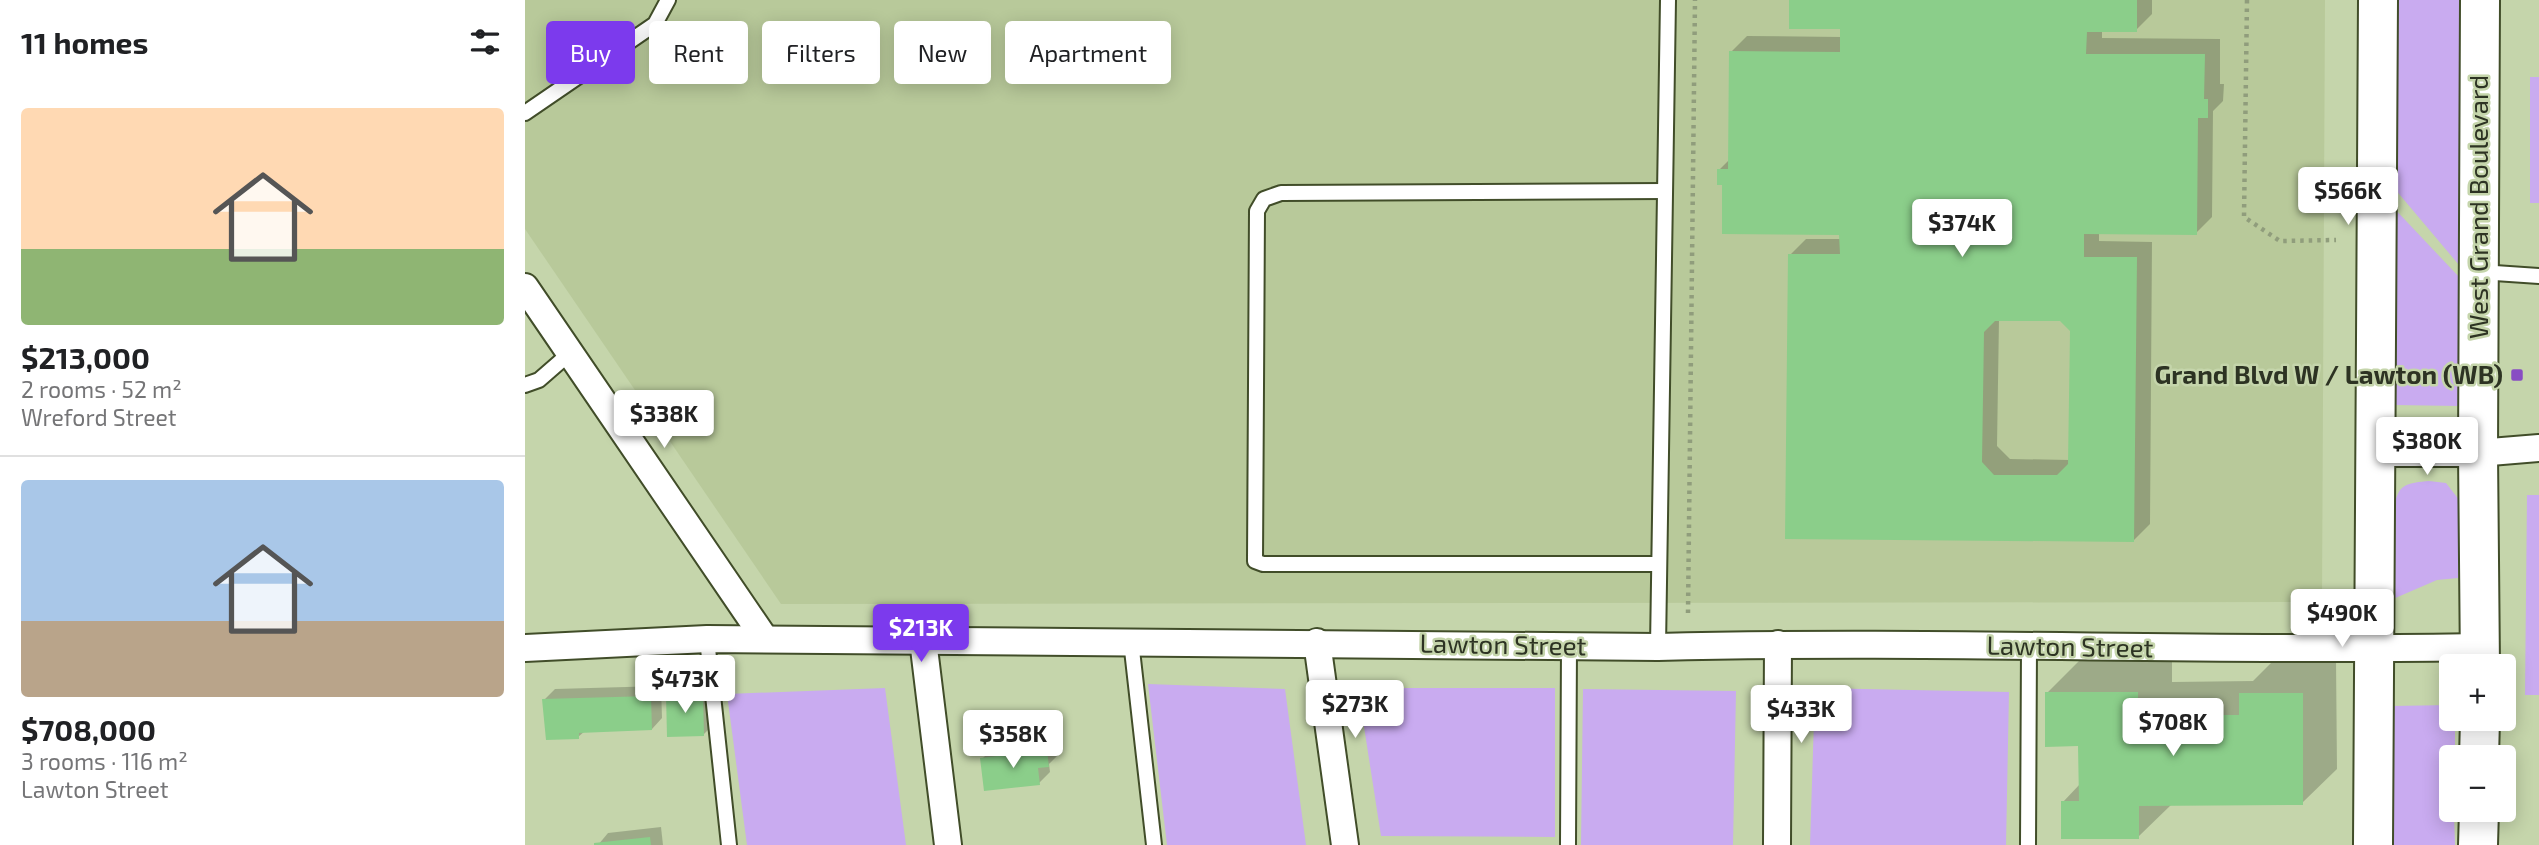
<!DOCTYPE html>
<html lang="en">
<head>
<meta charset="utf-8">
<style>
	body { margin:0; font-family:"Exo 2",sans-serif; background:#f6f6f6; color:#202124; height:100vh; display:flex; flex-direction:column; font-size:26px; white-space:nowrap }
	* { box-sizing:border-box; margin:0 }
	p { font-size:23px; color:#757577 }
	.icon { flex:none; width:38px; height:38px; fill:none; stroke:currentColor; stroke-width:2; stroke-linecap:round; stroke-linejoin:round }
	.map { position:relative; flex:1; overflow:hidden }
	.drawer { display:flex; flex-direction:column; background:#fff; width:525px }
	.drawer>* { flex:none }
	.guide { position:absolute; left:21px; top:21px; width:665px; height:63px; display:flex; gap:14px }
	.controls { position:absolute; left:1914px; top:654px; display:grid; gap:14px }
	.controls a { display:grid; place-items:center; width:77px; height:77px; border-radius:7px; background:#fff; box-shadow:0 4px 18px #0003; font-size:35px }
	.price { position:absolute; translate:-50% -60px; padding:0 16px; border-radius:7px; background:#fff; color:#222; font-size:23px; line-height:46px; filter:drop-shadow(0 2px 4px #0008) }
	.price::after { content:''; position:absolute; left:50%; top:42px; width:21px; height:16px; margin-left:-10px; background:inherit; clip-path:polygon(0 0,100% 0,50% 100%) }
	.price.current { background:#7c3aed; color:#fff }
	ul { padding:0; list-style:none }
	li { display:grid; align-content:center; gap:14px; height:371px; padding:0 21px }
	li+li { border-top:2px solid #e0e0e0 }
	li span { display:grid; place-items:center; height:217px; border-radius:7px; color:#555 }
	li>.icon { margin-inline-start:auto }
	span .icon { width:126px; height:126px; fill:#fffc; stroke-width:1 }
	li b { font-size:30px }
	h2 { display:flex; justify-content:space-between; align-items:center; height:84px; padding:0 21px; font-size:30px }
	.pill { padding:0 24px; border-radius:7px; background:#fff; box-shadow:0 4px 18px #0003; font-size:24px; line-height:63px }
	.pill.current { background:#7c3aed; color:#fff }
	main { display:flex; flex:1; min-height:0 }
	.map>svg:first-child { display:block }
</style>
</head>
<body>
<main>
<section class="drawer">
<h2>11 homes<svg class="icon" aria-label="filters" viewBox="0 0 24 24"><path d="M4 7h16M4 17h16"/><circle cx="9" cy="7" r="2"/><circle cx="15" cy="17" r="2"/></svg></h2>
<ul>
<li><span style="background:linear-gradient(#ffd9b3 65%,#8fb573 0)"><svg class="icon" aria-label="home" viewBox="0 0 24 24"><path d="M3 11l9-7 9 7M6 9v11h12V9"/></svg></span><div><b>$213,000</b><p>2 rooms · 52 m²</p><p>Wreford Street</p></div></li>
<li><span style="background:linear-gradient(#a9c7e8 65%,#b9a48a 0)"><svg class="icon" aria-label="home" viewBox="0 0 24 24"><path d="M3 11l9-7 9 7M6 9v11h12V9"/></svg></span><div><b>$708,000</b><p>3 rooms · 116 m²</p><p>Lawton Street</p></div></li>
</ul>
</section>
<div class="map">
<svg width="2014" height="845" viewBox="0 0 2014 845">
	<rect width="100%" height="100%" fill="#c5d5ab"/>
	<path fill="#b8c99a" d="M0,0h1800l-3,602 -1541,2 -256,-375z"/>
	<g fill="#c9abf0">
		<path d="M1870,0h67l-3,265 -65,-77z"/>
		<rect x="2005" y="77" width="9" height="126"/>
		<path d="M1866,205l69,73 -1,128 -65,-1z"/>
		<path d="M1904,481l17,2 14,18 -2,77 -21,2 -44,19c0,-23 -7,-97 9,-111 7,-6 18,-6 27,-7z"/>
		<path d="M2002,495h12v200h-14z"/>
		<path d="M623,684l137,5 21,156h-139z"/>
		<path d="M360,688l21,157h-159l-20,-151z"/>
		<path d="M833,688h197v149l-174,-1z"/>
		<path d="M1290,688l194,4 -3,153h-196z"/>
		<path d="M1058,689l153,2 -3,154h-152z"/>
		<path d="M1927,705v14h3v39h-3l3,87h-65l1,-139z"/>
	</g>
	<g fill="#0003" fill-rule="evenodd">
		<path d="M1266,0h361v14l-16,16h-34v8l118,1v45h4l-1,17 -10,10 -1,106 -16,16 -97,-1v9l53,1 -2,282 -16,16 -347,-3 3,-282 16,-16h35v-6l-117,-49 -5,-14 11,-11 1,-107 16,-16 95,1v-10zM1474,319h61l12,12 -2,129 -60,-1 -13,-13z"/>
		<path d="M1647,658v24l81,-1 22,-22h61l1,110 -35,34 -130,1 -34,33 -75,-35 17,-18v-39l-33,-52 34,-34z"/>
		<path d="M188,683l2,40 -11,11 -36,-40 11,-10z"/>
		<path d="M136,686l1,32 -10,11 -67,2 -7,6 -34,-37 11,-11z"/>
		<path d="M532,740l2,14 -10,10 1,8 -11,11 -57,-24 11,-11z"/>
		<path d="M136,827l2,18h-65l10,-12z"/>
	</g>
	<g fill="#8bce8a" fill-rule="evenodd">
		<path d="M1264,0h348v32h-50l-1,22h119l-1,45h4v19h-10l-1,117 -113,-1v23h53l-3,285 -349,-3 3,-285h52l-1,-19 -117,-1v-49h-5v-16h11l1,-118 111,1v-23h-51zM1470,321h65l10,10 -2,133 -11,11h-63l-12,-13 2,-130z"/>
		<path d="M1520,692h93v23h101v-22h64v112l-164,1v33h-78v-38h18l-1,-55 -33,1z"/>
		<path d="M178,693l1,43 -37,1 -1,-43z"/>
		<path d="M126,696l1,34 -73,3v6l-33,1 -4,-41z"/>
		<path d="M522,750l2,17 -11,1 2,17 -56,6 -4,-33z"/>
		<path d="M125,837l1,8h-57v-2z"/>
	</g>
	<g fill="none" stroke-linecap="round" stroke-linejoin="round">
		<g stroke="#414d29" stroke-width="18">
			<g id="lane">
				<path d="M0,113l130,-89 13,-24"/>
				<path d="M1955,272l59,4"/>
				<path d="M0,385l14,-5 31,-27"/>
				<path d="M1134,564h-396l-8,-3 2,-350 7,-12 17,-6 384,-2"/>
				<path d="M182,639l22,206"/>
				<path d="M606,641l23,204"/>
				<path d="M1133,647l10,-647"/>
				<path d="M1043,845l1,-199"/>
				<path d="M1503,845l1,-198"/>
			</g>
		</g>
		<g stroke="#414d29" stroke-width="30">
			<g id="street">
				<path d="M0,287l240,352"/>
				<path d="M1852,453h101l61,-5"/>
				<path d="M398,640l25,205"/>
				<path d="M792,642l28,203"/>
				<path d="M0,648l182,-9 951,8c274,-7 548,5 823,0"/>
				<path d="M1252,845l1,-201"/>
			</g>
		</g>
		<g stroke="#414d29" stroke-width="42">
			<g id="secondary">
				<path d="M1955,0l-2,453 2,214"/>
				<path d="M1954,758l1,-39"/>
				<path d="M1848,845l5,-845"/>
				<path d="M1953,845l1,-35"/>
			</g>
		</g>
		<g stroke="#909d7c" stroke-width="4.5" stroke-dasharray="3.5 5" stroke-linecap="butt">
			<path d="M1722,0l-3,217 36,24 56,-1"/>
			<path d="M1163,613l7,-613"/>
		</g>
		<use href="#lane" stroke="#fff" stroke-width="14"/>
		<use href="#street" stroke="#fff" stroke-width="26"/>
		<use href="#secondary" stroke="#fff" stroke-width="38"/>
	</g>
	<rect fill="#884dc3" stroke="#c5d5ab" stroke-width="2.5" x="1985" y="368" width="14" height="14" rx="3.5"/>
	<g text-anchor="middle" stroke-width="5" stroke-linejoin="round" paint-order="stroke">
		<g font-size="26" fill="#2d3323" stroke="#c5d5ab">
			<text transform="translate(1954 207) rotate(-90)" y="9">West Grand Boulevard</text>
			<text transform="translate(978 645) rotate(1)" y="9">Lawton Street</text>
			<text transform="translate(1545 647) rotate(1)" y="9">Lawton Street</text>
		</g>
		<g font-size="26" font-weight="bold" fill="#2d3323" stroke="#c5d5ab" text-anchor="end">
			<text x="1978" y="384">Grand Blvd W / Lawton (WB)</text>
		</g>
	</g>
</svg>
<div class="controls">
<a>+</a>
<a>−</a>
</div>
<b class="price" style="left:1823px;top:227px">$566K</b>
<b class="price" style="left:1437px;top:259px">$374K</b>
<b class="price" style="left:139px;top:450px">$338K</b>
<b class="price" style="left:1902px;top:477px">$380K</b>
<b class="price" style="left:1817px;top:649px">$490K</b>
<b class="price current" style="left:396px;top:664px">$213K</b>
<b class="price" style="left:160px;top:715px">$473K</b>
<b class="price" style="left:830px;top:740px">$273K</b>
<b class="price" style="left:1276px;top:745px">$433K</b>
<b class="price" style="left:1648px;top:758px">$708K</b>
<b class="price" style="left:488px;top:770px">$358K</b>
<div class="guide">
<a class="pill current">Buy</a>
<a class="pill">Rent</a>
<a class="pill">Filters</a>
<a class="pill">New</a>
<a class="pill">Apartment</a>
</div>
</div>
</main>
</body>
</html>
